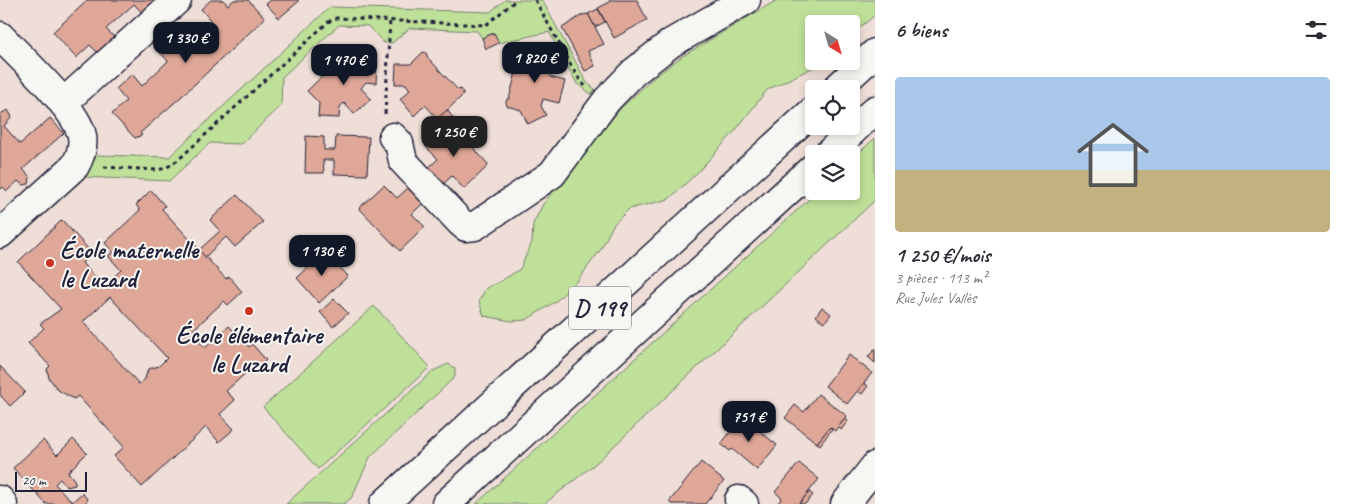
<!DOCTYPE html>
<html lang="fr">
<head>
<meta charset="utf-8">
<style>
	body { margin:0; font-family:Caveat,sans-serif; background:#f7f7f7; color:#2b2b33; height:100vh; display:flex; flex-direction:column; font-size:19px; white-space:nowrap }
	* { box-sizing:border-box; margin:0 }
	p { font-size:16px; color:#7c7c81 }
	.icon { flex:none; width:28px; height:28px; fill:none; stroke:currentColor; stroke-width:2; stroke-linecap:round; stroke-linejoin:round }
	.map { position:relative; flex:1; overflow:hidden }
	.panel { display:flex; flex-direction:column; background:#fff; width:475px }
	.panel>* { flex:none }
	.needle { width:32px; rotate:143deg }
	.tools { position:absolute; left:805px; top:15px; display:grid; gap:10px }
	.tools a { display:grid; place-items:center; width:55px; height:55px; border-radius:5px; background:#fff; box-shadow:0 2px 8px #0003; font-size:25px }
	.scale { position:absolute; left:15px; bottom:12px; width:72px; box-sizing:border-box; padding-left:5px; border:2px solid #22223b; border-top:0; font-size:14px; line-height:18px; white-space:nowrap; color:#22223b; -webkit-text-stroke:4px #f6f6f2; paint-order:stroke }
	.price { position:absolute; translate:-50% -42px; padding:0 11px; border-radius:10px; background:#111827; color:#fff; font-size:16px; line-height:32px; filter:drop-shadow(0 1px 2px #0008) }
	.price::after { content:''; position:absolute; left:50%; top:30px; width:15px; height:11px; margin-left:-8px; background:inherit; clip-path:polygon(0 0,100% 0,50% 100%) }
	.price.on { background:#222; color:#fff }
	ul { padding:0; list-style:none }
	li { display:grid; align-content:center; gap:10px; height:265px; padding:0 20px }
	li+li { border-top:1px solid #e1e1e2 }
	li span { display:grid; place-items:center; height:155px; border-radius:5px; color:#555 }
	li>.icon { margin-inline-start:auto }
	span .icon { width:90px; height:90px; fill:#fffc; stroke-width:1 }
	li b { font-size:21px }
	h2 { display:flex; justify-content:space-between; align-items:center; height:60px; padding:0 20px; font-size:21px }
	main { display:flex; flex:1; min-height:0 }
	.map>svg:first-child { display:block }
</style>
</head>
<body>
<main>
<div class="map">
<svg width="875" height="504" viewBox="0 0 875 504">
	<rect width="100%" height="100%" fill="#efded7"/>
	<filter id="ink" filterUnits="userSpaceOnUse"><feTurbulence type="fractalNoise" baseFrequency=".02" numOctaves="2"/><feDisplacementMap in="SourceGraphic" scale="10" xChannelSelector="R" yChannelSelector="G"/><feConvolveMatrix kernelMatrix="1 2 1 2 8 2 1 2 1" color-interpolation-filters="sRGB"/></filter>
	<g filter="url(#ink)">
		<g fill="#bfe099" stroke="#70816a">
			<path d="M505,0h37l45,83 8,6 -4,5 -14,-10 -28,-52 -51,11 -4,-10 -12,5 -5,-7 -67,-3 -18,15h-8l-16,-17 -29,-1 -57,52 -1,29 -40,38 -31,-1 -41,38 -87,-4 14,-22 73,2 161,-150 160,5z"/>
			<path d="M777,0h98v15l-24,20v-11h-37v37h6l-6,6 -47,23 -32,41 -38,42 -28,26 -40,10 -16,16 -12,24 -23,31 -23,22 -29,18 -15,1 -27,-5 -5,-15 7,-13 15,-7 19,-12 12,-27 1,-18 10,-20 78,-96 31,-29 29,-22z"/>
			<path d="M875,138v62l-279,263 -52,41h-68l342,-313h33v-31z"/>
			<path d="M374,306l56,61 -112,102 -55,-62z"/>
			<path d="M448,364l7,4v9l-85,80 -18,40 -8,7h-58l147,-133z"/>
		</g>
		<g fill="#dfa797" stroke="#22223b" fill-rule="evenodd">
			<path d="M88,0h72l-16,15 -10,-11 -28,25 11,11 -17,15 -10,-10 -14,13 -23,-26z"/>
			<path d="M211,0h12l5,5 6,-5h14l17,18 -84,79 -41,36 2,2 -7,3 -23,-24 14,-13 -10,-12 16,-15 10,12 26,-25 -11,-12 17,-14 10,11 27,-25 -10,-12z"/>
			<path d="M271,0h27v2l-19,16 -13,-14z"/>
			<path d="M609,0h28l10,20 -33,18 -16,-30 12,-6z"/>
			<path d="M598,9l7,13 -10,5 -7,-13z"/>
			<path d="M588,14l16,30 -16,7 7,15 -10,5 -23,-43 20,-13z"/>
			<path d="M494,33l5,10 -13,6 -4,-11z"/>
			<path d="M552,48l10,18 -10,4 -2,7 15,4 -6,22 -16,-4 -2,7 5,9 -18,9 -7,-14 -14,-4 -1,-4 1,-3h2l12,-46 3,-3 15,5z"/>
			<path d="M348,51h3l10,11 16,1 -1,20 -10,-1 -5,6 10,11 -17,15 -10,-11 -4,4 -1,11 -21,-1 1,-14 -12,-12z"/>
			<path d="M423,52l3,1 2,5 30,32 2,-1 3,3v3l-25,24 -13,-14 -11,11 -14,-17 10,-9 -4,-6h-11l1,-20h15z"/>
			<path d="M8,110l4,7 -8,9 16,18 30,-26 14,15 -41,36 7,8 -1,7 -6,1 -5,-4 -11,10 -4,-4 -3,3v-76z"/>
			<path d="M447,110l7,9 -8,8 -8,-9z"/>
			<path d="M450,123l38,41v2l-24,23 -12,-13 -11,10 -15,-16 12,-11 -13,-13z"/>
			<path d="M306,136l18,1v13h11l1,-14 33,1 -2,38 -33,-1v-14h-11l1,13h-19z"/>
			<path d="M384,185l13,13 11,-10 15,15 -11,11 13,13 -25,24 -41,-43z"/>
			<path d="M151,190l14,16 -3,3 64,70 3,-3 13,16 -14,13 -4,-4 -33,31 14,16 24,-22 20,21 3,-3 14,16 -15,15 -3,-4 -22,20 9,9 -15,14 14,15 -15,13 -13,-15 -64,60 -28,-31 10,-9 -46,-51 -4,3 -16,-9 -9,-12 -2,-9 3,-3 -22,-23 16,-15 -4,-4 21,-15 -43,-47 44,-42 30,33 -10,10 22,23 17,-16 -13,-14 5,-4 -8,-9 35,-33 -4,-5zM110,297l57,61 -8,8 -11,3 -3,10 -6,5 -56,-62z"/>
			<path d="M237,195l26,27 -28,25 -9,-10 -21,20 -6,-7 21,-19 -10,-11z"/>
			<path d="M325,251l23,25 -29,27 -22,-25z"/>
			<path d="M334,299l14,14 -15,14 -13,-15z"/>
			<path d="M822,307l9,7 -7,9 -8,-7z"/>
			<path d="M875,349v14l-7,-6z"/>
			<path d="M849,355l23,18 -25,31 -22,-18z"/>
			<path d="M0,366l25,26 -15,14 -10,-11z"/>
			<path d="M864,383l4,3 -6,8 -4,-3z"/>
			<path d="M818,394l29,22 -12,15 -5,-4 -13,16 -32,-25 10,-13 9,7z"/>
			<path d="M742,417l35,28 -20,25 -25,-21 -2,2 -9,-7z"/>
			<path d="M845,419l3,2 -7,9 -3,-3z"/>
			<path d="M830,427l2,2 -12,16 -3,-2z"/>
			<path d="M73,439l14,14 -19,19 7,9v4l-8,2 -7,-8 -5,5 17,18 10,-9 6,7 -4,4h-38l-33,-36 30,-28 14,15z"/>
			<path d="M701,462l23,19 -19,23h-33l-3,-2z"/>
			<path d="M799,463l20,16 -20,25h-22l5,-6 -7,-6z"/>
			<path d="M809,492l4,3 -8,9h-6z"/>
		</g>
		<g fill="none" stroke-linecap="round" stroke-linejoin="round">
			<g stroke="#22223b" stroke-width="31">
				<g id="minor">
					<path d="M0,36c21,22 77,73 82,100 2,11 -2,21 -7,30l-75,68"/>
					<path d="M63,103l114,-103"/>
					<path d="M393,137l6,6 4,18 57,61 6,5 9,-1 77,-52 55,-74 27,-28 37,-29 75,-43"/>
					<path d="M0,500l3,4"/>
					<path d="M739,500l5,4"/>
					<path d="M845,504l30,-38"/>
				</g>
			</g>
			<g stroke="#22223b" stroke-width="31">
				<g id="highway">
					<path d="M836,89l39,-36"/>
					<path d="M828,154l47,-44"/>
					<path d="M384,504l430,-394"/>
					<path d="M446,504l368,-337"/>
				</g>
			</g>
			<g stroke="#22223b" stroke-width="3" stroke-dasharray="4 4" stroke-linecap="butt">
				<path d="M535,0l42,76 8,10"/>
				<path d="M385,114l5,-94"/>
				<path d="M104,167l53,3 9,-2 12,-8 150,-138 8,-4 150,7 30,-25"/>
			</g>
			<use href="#minor" stroke="#f6f6f2" stroke-width="28"/>
			<use href="#highway" stroke="#f6f6f2" stroke-width="28"/>
		</g>
	</g>
	<g fill="#c8321e" stroke="#f6f6f2" stroke-width="2">
		<circle cx="50" cy="263" r="5"/>
		<circle cx="249" cy="311" r="5"/>
	</g>
	<g text-anchor="middle" stroke-width="4" stroke-linejoin="round" paint-order="stroke">
		<rect fill="#f6f6f2" stroke="#626272" stroke-width="1" x="569" y="286.5" width="62" height="43" rx="4"/>
		<g font-size="24" font-weight="bold" fill="#22223b">
			<text x="600" y="316">D 199</text>
		</g>
		<g font-size="25" font-weight="bold" fill="#22223b" stroke="#f6f6f2" text-anchor="start">
			<text x="60" y="258">École maternelle<tspan x="60" dy="29">le Luzard</tspan></text>
			<text x="249" y="343" text-anchor="middle">École élémentaire<tspan x="249" dy="29">le Luzard</tspan></text>
		</g>
	</g>
</svg>
<div class="tools">
<a><svg class="needle" viewBox="-14 -14 28 28"><path d="M0-13l5 13h-10z" fill="#e53935"/><path d="M0 13l5-13h-10z" fill="#7c7c81"/></svg></a>
<a><svg class="icon" aria-label="locate" viewBox="0 0 24 24"><circle cx="12" cy="12" r="6"/><path d="M12 2v4M12 18v4M2 12h4M18 12h4"/></svg></a>
<a><svg class="icon" aria-label="layers" viewBox="0 0 24 24"><path d="M12 4l9 5-9 5-9-5zM3 14l9 5 9-5"/></svg></a>
</div>
<div class="scale">20 m</div>
<b class="price" style="left:186px;top:64px">1 330 €</b>
<b class="price" style="left:535px;top:84px">1 820 €</b>
<b class="price" style="left:344px;top:86px">1 470 €</b>
<b class="price on" style="left:454px;top:158px">1 250 €</b>
<b class="price" style="left:322px;top:277px">1 130 €</b>
<b class="price" style="left:749px;top:443px">751 €</b>
</div>
<section class="panel">
<h2>6 biens<svg class="icon" aria-label="filters" viewBox="0 0 24 24"><path d="M4 7h16M4 17h16"/><circle cx="9" cy="7" r="2"/><circle cx="15" cy="17" r="2"/></svg></h2>
<ul>
<li><span style="background:linear-gradient(#a9c7e8 60%,#c2b280 0)"><svg class="icon" aria-label="home" viewBox="0 0 24 24"><path d="M3 11l9-7 9 7M6 9v11h12V9"/></svg></span><div><b>1 250 €/mois</b><p>3 pièces · 113 m²</p><p>Rue Jules Vallès</p></div></li>
</ul>
</section>
</main>
</body>
</html>
